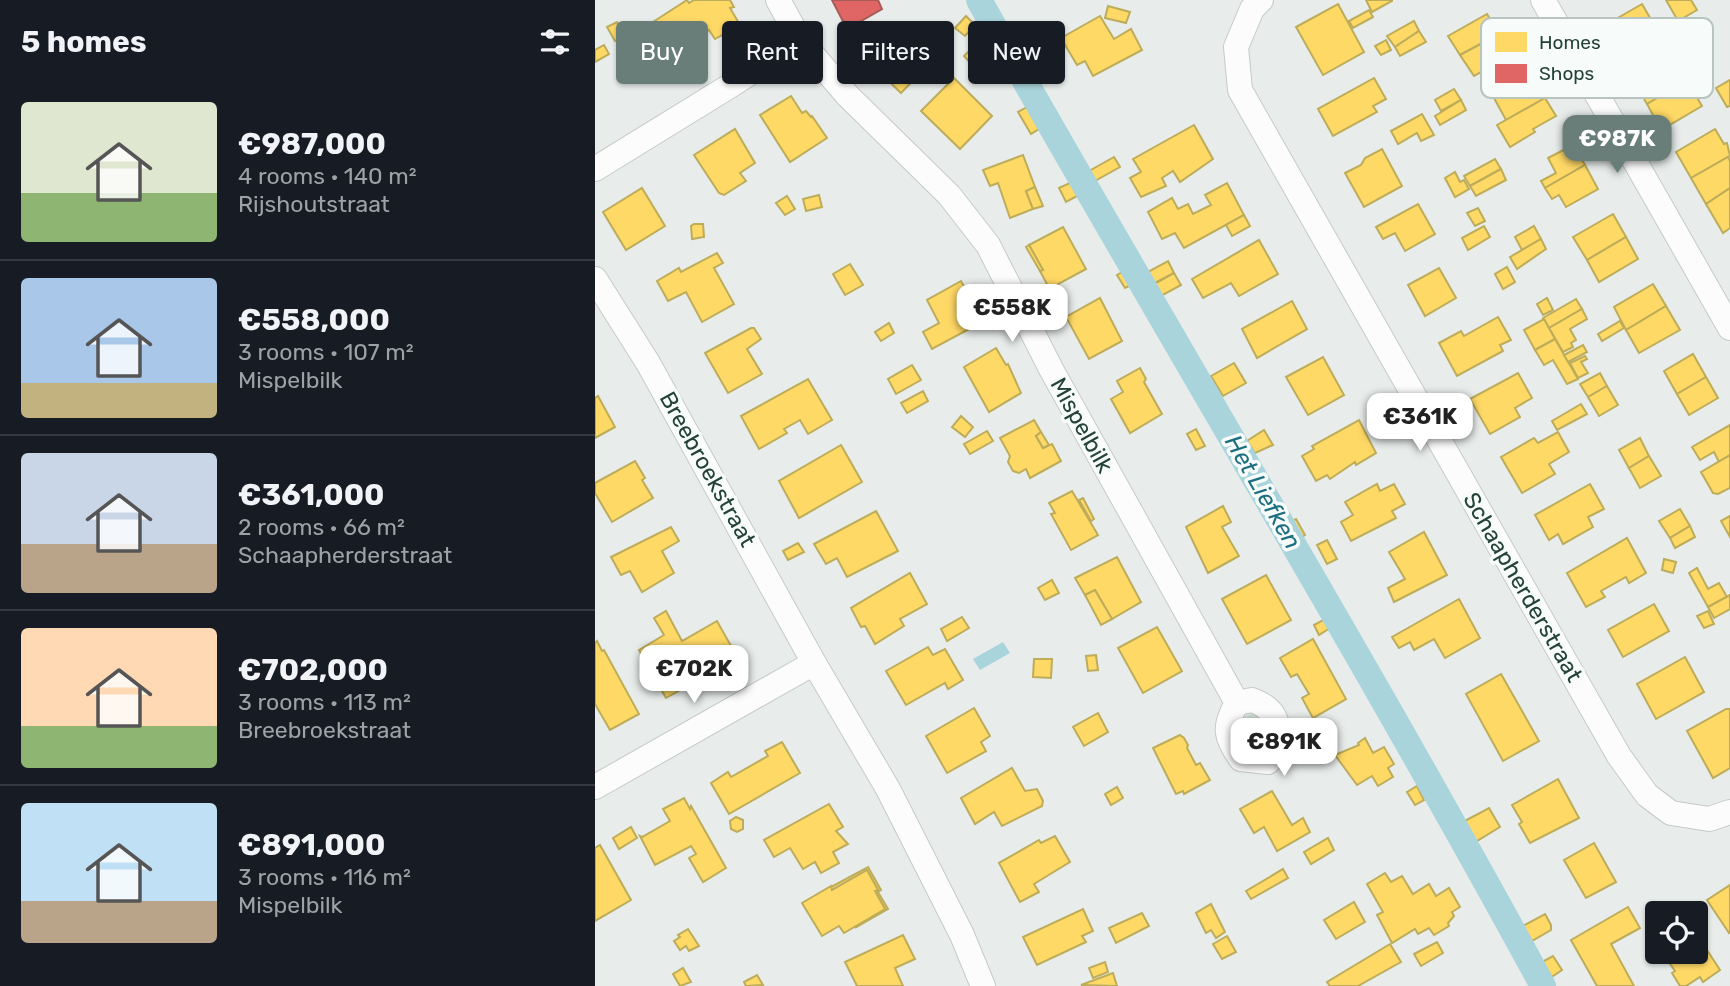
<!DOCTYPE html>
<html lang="en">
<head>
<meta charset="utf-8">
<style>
	body { margin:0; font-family:Rubik,sans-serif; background:#242831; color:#f1f3f6; height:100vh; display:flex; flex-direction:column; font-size:26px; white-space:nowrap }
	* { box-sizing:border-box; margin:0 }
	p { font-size:23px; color:#9ea1a6 }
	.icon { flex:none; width:38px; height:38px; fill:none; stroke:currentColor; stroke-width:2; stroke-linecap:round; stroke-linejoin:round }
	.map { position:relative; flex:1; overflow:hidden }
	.drawer { display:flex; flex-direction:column; background:#171b24; width:595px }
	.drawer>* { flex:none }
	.hud { position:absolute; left:21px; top:21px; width:665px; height:63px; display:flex; gap:14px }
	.fabs { position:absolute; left:1050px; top:901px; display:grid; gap:14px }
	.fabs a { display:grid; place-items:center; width:63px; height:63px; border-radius:7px; background:#171b24; box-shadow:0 2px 5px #0004; font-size:35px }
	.price { position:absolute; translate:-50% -60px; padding:0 16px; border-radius:14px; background:#fff; color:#222; font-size:23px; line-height:46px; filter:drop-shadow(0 2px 4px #0008) }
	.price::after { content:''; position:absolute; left:50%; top:42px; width:21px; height:16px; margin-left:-10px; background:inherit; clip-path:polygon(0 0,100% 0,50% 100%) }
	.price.selected { background:#697e78; color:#fff }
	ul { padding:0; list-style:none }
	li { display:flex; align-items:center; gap:21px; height:175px; padding:0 21px }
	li+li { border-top:2px solid #363941 }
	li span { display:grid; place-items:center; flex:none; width:196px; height:140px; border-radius:7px; color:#555 }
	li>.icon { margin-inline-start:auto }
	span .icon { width:84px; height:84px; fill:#fffc; stroke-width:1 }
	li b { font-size:30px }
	h2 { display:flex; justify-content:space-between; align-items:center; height:84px; padding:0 21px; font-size:30px }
	.chip { padding:0 24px; border-radius:7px; background:#171b24; box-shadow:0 2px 5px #0004; font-size:24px; line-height:63px }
	.chip.selected { background:#697e78; color:#fff }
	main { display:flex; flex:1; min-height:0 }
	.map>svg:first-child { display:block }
</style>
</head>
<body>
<main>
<section class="drawer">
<h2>5 homes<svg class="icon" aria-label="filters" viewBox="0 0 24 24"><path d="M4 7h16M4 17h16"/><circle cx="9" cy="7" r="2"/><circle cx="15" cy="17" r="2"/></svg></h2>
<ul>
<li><span style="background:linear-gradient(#dfe7d0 65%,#8fb573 0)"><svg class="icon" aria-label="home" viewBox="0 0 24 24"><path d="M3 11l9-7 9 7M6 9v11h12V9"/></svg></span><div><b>€987,000</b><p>4 rooms · 140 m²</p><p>Rijshoutstraat</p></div></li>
<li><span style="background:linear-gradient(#a9c7e8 75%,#c2b280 0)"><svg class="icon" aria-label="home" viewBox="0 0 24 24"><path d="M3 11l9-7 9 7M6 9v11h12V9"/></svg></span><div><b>€558,000</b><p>3 rooms · 107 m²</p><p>Mispelbilk</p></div></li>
<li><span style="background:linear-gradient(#c9d6e8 65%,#b9a48a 0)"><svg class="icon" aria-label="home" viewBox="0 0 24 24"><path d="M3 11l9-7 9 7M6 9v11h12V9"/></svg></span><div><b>€361,000</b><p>2 rooms · 66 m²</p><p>Schaapherderstraat</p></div></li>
<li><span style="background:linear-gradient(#ffd9b3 70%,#8fb573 0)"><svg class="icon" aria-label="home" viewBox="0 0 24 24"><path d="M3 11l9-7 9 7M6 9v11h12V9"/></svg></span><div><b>€702,000</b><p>3 rooms · 113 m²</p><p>Breebroekstraat</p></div></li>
<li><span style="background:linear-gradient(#bfe0f5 70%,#b9a48a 0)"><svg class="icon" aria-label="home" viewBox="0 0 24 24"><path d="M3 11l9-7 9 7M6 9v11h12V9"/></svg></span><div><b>€891,000</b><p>3 rooms · 116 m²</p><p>Mispelbilk</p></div></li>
</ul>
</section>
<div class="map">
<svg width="1135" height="986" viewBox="0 0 1135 986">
	<rect width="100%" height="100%" fill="#e8edeb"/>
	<path fill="#d1e6d8" d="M656,714l8,2 9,8 2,19 -5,7 -18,-1 -10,-21 5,-9z"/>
	<path fill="#a9d4db" d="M408,642l7,11 -30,17 -7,-11z"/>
	<g fill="#ffd966" stroke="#bdac59" stroke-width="2">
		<path d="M92,0l2,3 5,-3h36l4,7 -4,1 10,17 -25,14 -6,-9 -14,7 6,10 -18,10 -4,-7 -7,4 -19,-32z"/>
		<path d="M771,0h26v1l-20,11z"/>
		<path d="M1071,0h25l6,10 -19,11z"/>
		<path d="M743,4l26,48 -41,23 -27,-48z"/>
		<path d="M1047,4l29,50 -39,25 -30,-52z"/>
		<path d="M513,6l22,6 -4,11 -21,-5z"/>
		<path d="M774,10l4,7 -20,11 -4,-7z"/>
		<path d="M892,14l12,20 -39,21 -12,-19z"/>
		<path d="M371,16l9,9 -10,11 -10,-8z"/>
		<path d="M505,16l14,23 17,-10 11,21 -49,26 -8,-15 -8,4 -16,-27z"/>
		<path d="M819,21l5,10 -24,16 -8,-11z"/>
		<path d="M22,22l7,13 -9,6 -8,-14z"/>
		<path d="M824,31l7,11 -26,14 -5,-9z"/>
		<path d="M300,34l32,32 -26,27 -33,-32z"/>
		<path d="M904,34l12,22 -37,20 -14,-21z"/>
		<path d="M387,38l11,11 -19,18 -10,-11z"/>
		<path d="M791,40l5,10 -10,5 -6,-9z"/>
		<path d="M9,45l5,9 -14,8v-12z"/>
		<path d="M1086,51l14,25 -48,28 -15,-25 39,-25z"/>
		<path d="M938,75l12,23 -39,22 -12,-22z"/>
		<path d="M359,78l38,38 -32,33 -39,-38z"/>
		<path d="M779,78l12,21 -13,7 4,6 -44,24 -15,-27z"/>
		<path d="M1135,80v26l-3,1 -11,-19z"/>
		<path d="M1092,81l15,25 -41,24 -14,-26z"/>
		<path d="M859,89l7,11 -20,11 -6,-11z"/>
		<path d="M196,96l11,17 4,-2 5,6 1,-1 15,22 -37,24 -30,-47z"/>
		<path d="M950,98l11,18 -23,13 2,3 -25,15 -13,-22z"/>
		<path d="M866,100l5,10 -26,15 -5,-9z"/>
		<path d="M432,107l12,22 -8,5 -13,-22z"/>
		<path d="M827,114l12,21 -13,6 -4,-8 -19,11 -7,-13z"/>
		<path d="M599,125l19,34 -33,23 -7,-11 -11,7 4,8 -25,11 -11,-19 11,-6 -8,-13z"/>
		<path d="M140,129l20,34 -15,10 6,8 -22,14 -5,-2 -25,-38z"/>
		<path d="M1120,129l9,15 3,-1 3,13 -39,22 -15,-26z"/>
		<path d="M978,145l12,20 -40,23 -4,-7 15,-8 -8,-15z"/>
		<path d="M787,149l20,37 -38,21 -19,-34 16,-8 4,-7z"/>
		<path d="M428,155l12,32 -9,4 7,18 -23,9 -12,-35 -8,3 -7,-16z"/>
		<path d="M519,157l6,10 -25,14 -6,-10z"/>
		<path d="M1133,157l2,4v27l-24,16 -15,-26z"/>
		<path d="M900,159l6,10 -31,17 -6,-10z"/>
		<path d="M990,165l13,24 -32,18 -7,-12 -7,4 -7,-11z"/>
		<path d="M906,169l5,11 -30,16 -6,-10z"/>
		<path d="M860,172l5,10 4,-2 5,9 -14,8 -10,-19z"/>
		<path d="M477,182l7,13 -13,7 -7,-14z"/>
		<path d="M632,183l17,32 -60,33 -9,-15 -13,6 -14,-27 24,-14 6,11 10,-5 5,10 18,-9 -6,-10z"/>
		<path d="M440,187l8,19 -10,3 -7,-18z"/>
		<path d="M47,188l23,38 -39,24 -23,-38z"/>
		<path d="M1135,188v40l-7,5 -17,-29z"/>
		<path d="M224,195l3,12 -16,4 -3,-12z"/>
		<path d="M192,196l8,13 -10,6 -9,-12z"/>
		<path d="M823,204l17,30 -30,17 -10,-18 -12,6 -7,-12z"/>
		<path d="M883,208l7,13 -10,5 -8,-13z"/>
		<path d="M1018,214l13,23 -39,23 -14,-23z"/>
		<path d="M649,215l6,11 -18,10 -6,-11z"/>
		<path d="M99,224h9l1,13 -12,2 -1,-13z"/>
		<path d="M889,226l6,11 -22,13 -6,-12z"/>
		<path d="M939,226l7,13 -19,11 -7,-13z"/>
		<path d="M468,227l23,42 -33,18 -1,-2 -4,1 -8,-15 3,-1 -14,-25z"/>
		<path d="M1031,237l12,22 -39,23 -12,-22z"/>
		<path d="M946,239l5,10 -29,20 -7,-12z"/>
		<path d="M664,240l19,34 -39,22 -8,-13 -28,15 -11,-19z"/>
		<path d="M434,245l14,25 -3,1 -14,-24z"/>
		<path d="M122,253l6,10 -9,5 20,36 -32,18 -16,-30 -18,9 -11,-20 22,-13 2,4z"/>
		<path d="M573,261l6,12 -23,12 -7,-11z"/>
		<path d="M255,264l13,21 -18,10 -12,-21z"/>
		<path d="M912,267l8,15 -12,7 -8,-15z"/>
		<path d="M844,268l17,30 -31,18 -17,-31z"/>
		<path d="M531,270l7,14 -8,4 -8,-13z"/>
		<path d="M579,273l7,12 -20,11 -7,-12z"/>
		<path d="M366,281l19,36 -12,6 3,5 -39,21 -9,-17 16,-9 -12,-23z"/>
		<path d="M1058,284l13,22 -40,24 -12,-23z"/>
		<path d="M505,298l22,43 -33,18 -23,-42z"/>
		<path d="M952,298l6,12 -10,5 -6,-11z"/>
		<path d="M981,299l6,10 -33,19 -6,-10z"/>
		<path d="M697,301l15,28 -50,29 -15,-29z"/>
		<path d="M1071,306l14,24 -41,23 -13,-23z"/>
		<path d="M987,309l5,10 -17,10 6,11 -5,3 2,4 -10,5 -14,-24z"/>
		<path d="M903,317l13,23 -11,5 3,6 -46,25 -18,-33 22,-12 3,5z"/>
		<path d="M949,319l11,20 -20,11 -11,-20z"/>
		<path d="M1025,321l4,7 -22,13 -4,-7z"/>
		<path d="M294,323l5,10 -13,8 -6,-9z"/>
		<path d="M156,328h3l7,11 -14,10 15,25 -34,19 -23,-40z"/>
		<path d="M960,339l23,40 -11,5 -14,-24 -9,5 -9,-15z"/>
		<path d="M988,345l4,7 -19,10 -4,-7z"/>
		<path d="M401,348l10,17 2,-1 13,29 -32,19 -25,-45z"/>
		<path d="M1098,354l13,23 -29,17 -13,-23z"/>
		<path d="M990,356l2,3 -6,3 7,11 -10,5 -8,-15z"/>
		<path d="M728,357l21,38 -36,20 -22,-38z"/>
		<path d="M639,363l12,20 -23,13 -12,-20z"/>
		<path d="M317,365l9,15 -25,14 -8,-15z"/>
		<path d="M545,368l6,11 -2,3 18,32 -32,19 -19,-34 12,-7 -6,-11z"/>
		<path d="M923,373l14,25 -17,10 5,9 -30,17 -20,-35z"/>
		<path d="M1005,373l7,13 -19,11 -8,-13z"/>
		<path d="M1111,377l12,21 -29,17 -12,-21z"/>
		<path d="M213,379l24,41 -24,14 -8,-14 -16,9 3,4 -28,16 -18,-33z"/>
		<path d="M1012,386l11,19 -19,11 -11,-19z"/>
		<path d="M328,391l5,10 -21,12 -6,-10z"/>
		<path d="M3,396l17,31 -20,11v-40z"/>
		<path d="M986,404l6,10 -30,16 -5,-9z"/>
		<path d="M366,416l12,11 -8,10 -13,-10z"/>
		<path d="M439,420l7,12 -5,4 7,12 9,-4 9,17 -31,17 -4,-9 -7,4 -6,-2 -5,-9 2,-6 -10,-18z"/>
		<path d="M764,420l17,33 -20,12 -1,-3 -25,17 -3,-4 -11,6 -14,-25 12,-7 -2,-3z"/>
		<path d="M1135,425v30l-11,7 -5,-10 -14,8 -8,-13z"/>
		<path d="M601,429l9,17 -9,4 -9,-16z"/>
		<path d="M669,430l9,15 -18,8 -8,-12z"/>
		<path d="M392,431l6,10 -23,13 -6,-10z"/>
		<path d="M446,432l8,13 -6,3 -7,-12z"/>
		<path d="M963,432l11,20 -20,12 6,10 -33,19 -21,-36 33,-19 4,5z"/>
		<path d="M1045,438l9,18 -20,12 -10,-18z"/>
		<path d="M246,445l21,37 -63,36 -20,-37z"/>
		<path d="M1135,455v33l-12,6 -5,-1 -12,-21z"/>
		<path d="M1054,456l12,20 -21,12 -11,-20z"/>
		<path d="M40,461l10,17 -3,2 11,18 -41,24 -17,-29v-10z"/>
		<path d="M782,484l3,7 14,-7 11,20 -13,7 4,7 -45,23 -10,-19 12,-7 -8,-13z"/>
		<path d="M995,484l14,25 -16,8 5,10 -30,17 -5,-10 -9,6 -14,-25z"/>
		<path d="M477,491l26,44 -27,15 -20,-36 4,-1 -6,-10z"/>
		<path d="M488,498l11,21 -3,2 -12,-21z"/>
		<path d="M628,506l8,16 -9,5 17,29 -31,17 -22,-46z"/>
		<path d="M1085,509l10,17 -20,12 -11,-17z"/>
		<path d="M281,511l22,40 -51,26 -10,-19 -11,6 -12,-20z"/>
		<path d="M1135,516v21l-9,-16z"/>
		<path d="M701,519l9,16 -8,5 -10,-16z"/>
		<path d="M1095,526l5,11 -20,11 -5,-10z"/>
		<path d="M76,527l8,14 -17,10 12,22 -32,19 -12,-21 -9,4 -10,-18z"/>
		<path d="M829,532l23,43 -53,27 -6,-14 17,-9 -16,-27z"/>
		<path d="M1032,538l19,35 -17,10 -3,-6 -25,14 4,6 -19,10 -19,-34z"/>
		<path d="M732,540l10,19 -10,5 -10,-19z"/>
		<path d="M203,543l6,9 -16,8 -5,-9z"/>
		<path d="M522,557l24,45 -29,17 -17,-29 -10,5 -10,-17z"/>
		<path d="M1069,559l12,3 -3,11 -11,-3z"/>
		<path d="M1102,568l11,21 11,-6 8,14 -19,10 -19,-34z"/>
		<path d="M315,573l17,31 -27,15 4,7 -29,18 -10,-18 -4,1 -10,-19z"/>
		<path d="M671,575l25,45 -44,24 -25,-45z"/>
		<path d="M457,580l7,13 -14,7 -7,-12z"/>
		<path d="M500,590l17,29 -11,6 -16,-30z"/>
		<path d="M1135,595v14l-16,9 -6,-11z"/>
		<path d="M864,599l21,39 -35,20 -11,-19 -20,11 -4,-8 -11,6 -7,-11z"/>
		<path d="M1059,604l15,27 -46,26 -15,-27z"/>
		<path d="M71,611l16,30 35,-20 18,32 -45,25 3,5 -27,15 -27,-48 25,-15 -10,-17z"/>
		<path d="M1113,611l6,13 -10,4 -7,-12z"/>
		<path d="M367,617l7,11 -22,13 -6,-12z"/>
		<path d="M730,619l5,9 -11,7 -5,-10z"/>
		<path d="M562,627l25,44 -39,22 -25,-45z"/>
		<path d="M718,639l33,60 -33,19 -11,-20 7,-4 -12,-20 -6,3 -11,-19z"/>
		<path d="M2,641l5,10 2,-1 35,64 -29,16 -15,-26v-61z"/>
		<path d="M333,647l5,8 12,-6 18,31 -15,9 -3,-6 -39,22 -20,-34z"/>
		<path d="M501,655l2,15 -10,1 -2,-15z"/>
		<path d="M1090,657l19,35 -48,27 -19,-35z"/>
		<path d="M439,659h18l-1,19 -18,-1z"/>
		<path d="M906,674l38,67 -36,20 -37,-67z"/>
		<path d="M379,708l16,28 -9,6 5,9 -39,22 -21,-37z"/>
		<path d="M1131,709h4v59l-17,10 -26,-47z"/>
		<path d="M503,713l10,19 -24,14 -11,-19z"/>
		<path d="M585,735l4,3 4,7 -1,3 9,17 4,-2 10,17 -26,14 -1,-3 -7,3 -23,-46z"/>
		<path d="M770,738l8,15 11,-6 10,17 -6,4 5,9 -15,9 -6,-10 -15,9 -22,-30 24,-10 -1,-2z"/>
		<path d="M187,742l18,31 -71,41 -18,-31 17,-11 3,5 37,-21 -3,-5z"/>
		<path d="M417,768l13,23 12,-2 6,12 -1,5 -40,20 -8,-14 -19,12 -14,-26z"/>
		<path d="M963,779l21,39 -49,25 -11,-19 3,-2 -10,-17z"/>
		<path d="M822,786l7,14 -9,5 -8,-13z"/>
		<path d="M522,787l6,11 -12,7 -6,-11z"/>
		<path d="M677,791l20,34 11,-7 7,14 -33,19 -13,-24 -10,6 -14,-24z"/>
		<path d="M89,798l6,11 1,-3 35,62 -23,14 -14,-24 7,-4 -5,-8 -36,19 -15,-29 2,1 28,-16 -7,-12z"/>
		<path d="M234,804l14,23 -7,4 12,13 -15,8 6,11 -18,10 -6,-11 -12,7 -13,-21 -16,9 -10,-17z"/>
		<path d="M894,808l11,19 -28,17 -11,-21z"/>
		<path d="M141,817l7,3v9l-6,3 -6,-3 -1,-8z"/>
		<path d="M36,827l6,11 -18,11 -6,-11z"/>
		<path d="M460,836l15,26 -36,22 5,8 -19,10 -21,-39 40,-23 2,3z"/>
		<path d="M733,838l6,12 -23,14 -7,-12z"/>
		<path d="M999,843l22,39 -30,16 -22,-38z"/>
		<path d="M5,845l31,55 -36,21v-73z"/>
		<path d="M273,867l13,23 -3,2 10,17 -33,19 30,-19 -10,-18 3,-1 -11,-20 -35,20 -1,-3z"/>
		<path d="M688,869l5,9 -37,21 -5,-8z"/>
		<path d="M272,870l11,20 -3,1 10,18 -41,24 -5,-7 -17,10 -20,-33 29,-17 1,4z"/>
		<path d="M790,873l6,9 11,-6 11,18 16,-10 7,12 13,-8 11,19 -8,5 2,4 -6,7 1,3 -15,9 -5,-7 -11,6 -3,-5 -23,14 -15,-28 6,-3 -16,-28z"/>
		<path d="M1135,885v47l-1,1 -22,-33z"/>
		<path d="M759,902l11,20 -29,17 -12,-19z"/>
		<path d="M616,904l14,28 -9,6 -5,-8 -5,3 -10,-20z"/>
		<path d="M1033,907l12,21 -29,16 23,42h-37l-26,-46z"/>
		<path d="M488,909l10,22 -11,5 4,6 -49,23 -14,-28z"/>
		<path d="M547,913l7,13 -33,17 -7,-15z"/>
		<path d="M950,914l6,11v5l-19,11 -11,-14z"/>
		<path d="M93,929l11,17 -10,5 -3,-5 -6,4 -6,-9 6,-4 -2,-2z"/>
		<path d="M1101,933l24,37 -17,12 -3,-5 -14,9h-6l-8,-13 3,-2 -9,-13 10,-6h20z"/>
		<path d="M308,935l12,24 -20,9 8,18h-46l-12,-24z"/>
		<path d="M632,936l9,16 -14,7 -9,-15z"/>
		<path d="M842,942l6,11 -22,13 -7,-12z"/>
		<path d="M795,944l11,18 -43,24h-28l-3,-4z"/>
		<path d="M958,956l9,14 -12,8 -10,-15z"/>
		<path d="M510,962l3,10 -15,6 -4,-10z"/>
		<path d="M88,968l8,14 -11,4 -7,-12z"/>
		<path d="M518,973l4,13 -36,-1z"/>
		<path d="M162,975l6,10 -17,1 -2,-4z"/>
	</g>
	<path fill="#e06666" stroke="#a85b59" stroke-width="2" d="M237,0h46l4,9 -35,20z"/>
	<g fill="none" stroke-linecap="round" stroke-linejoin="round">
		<path stroke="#a9d4db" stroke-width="26" d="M384,0c186,330 383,653 564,986"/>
		<g stroke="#c5cac8" stroke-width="26">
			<g id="minor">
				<path d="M183,0l22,40 47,55 102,100 39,50 63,124 186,334"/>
				<path d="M666,0l-9,9 -16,38 4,43 379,666 28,39 24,18 38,6 21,-7"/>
				<path d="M948,0l187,328"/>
				<path d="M0,169l138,-85 67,-44"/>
				<path d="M0,279l53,84 166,300 74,126 74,146 21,51"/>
				<path d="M657,700c25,9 26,23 29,47l-13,15 -27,-3c-16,-22 -18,-32 -4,-56z"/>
				<path d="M0,787l219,-124"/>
			</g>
		</g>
		<use href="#minor" stroke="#fcfcfc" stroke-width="24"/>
	</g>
	<g text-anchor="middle" stroke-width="7" stroke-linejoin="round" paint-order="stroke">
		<g font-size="23" fill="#24423a" stroke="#f7fbf9">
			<text transform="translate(487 425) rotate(61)" y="8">Mispelbilk</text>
			<text transform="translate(113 469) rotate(61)" y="8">Breebroekstraat</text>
			<text transform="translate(928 587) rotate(60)" y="8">Schaapherderstraat</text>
		</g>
		<g font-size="24" font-style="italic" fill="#1c6f80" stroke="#f7fbf9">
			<text transform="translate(668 492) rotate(60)" y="8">Het Liefken</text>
		</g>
	</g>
	<rect x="886" y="18" width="232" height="80" rx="10" fill="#f7fbf9" stroke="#b8c4c0" stroke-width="2"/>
	<rect x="900" y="32" width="32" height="20" fill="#ffd966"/>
	<rect x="900" y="64" width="32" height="19" fill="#e06666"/>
	<g font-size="19" fill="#24423a">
		<text x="944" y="49">Homes</text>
		<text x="944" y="80">Shops</text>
	</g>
</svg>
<div class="fabs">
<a><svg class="icon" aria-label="locate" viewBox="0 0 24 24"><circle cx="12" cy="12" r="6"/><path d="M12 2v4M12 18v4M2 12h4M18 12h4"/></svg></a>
</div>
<b class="price selected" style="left:1022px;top:175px">€987K</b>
<b class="price" style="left:417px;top:344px">€558K</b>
<b class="price" style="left:825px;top:453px">€361K</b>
<b class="price" style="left:99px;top:705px">€702K</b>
<b class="price" style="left:689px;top:778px">€891K</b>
<div class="hud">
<a class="chip selected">Buy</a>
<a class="chip">Rent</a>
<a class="chip">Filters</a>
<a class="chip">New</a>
</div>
</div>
</main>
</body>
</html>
